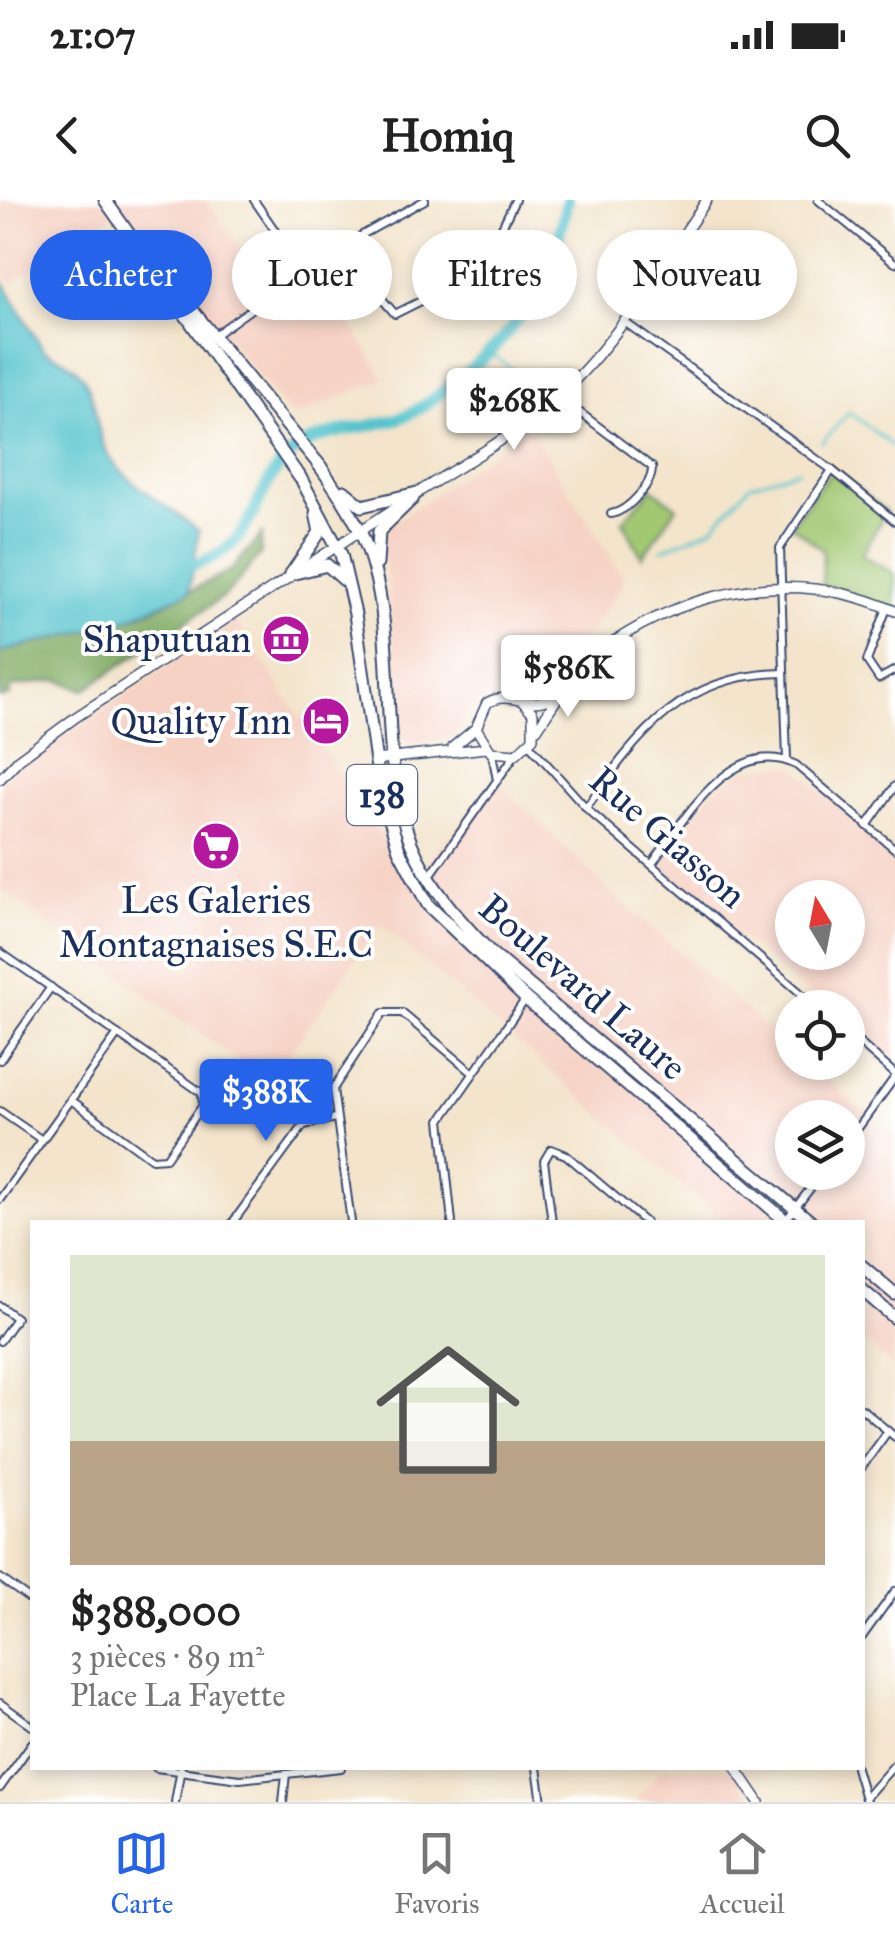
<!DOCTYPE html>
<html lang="fr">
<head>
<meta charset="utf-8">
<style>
	body { margin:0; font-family:"IM FELL Great Primer",serif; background:#f2f2f2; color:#222; height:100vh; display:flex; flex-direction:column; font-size:38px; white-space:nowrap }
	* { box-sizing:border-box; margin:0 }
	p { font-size:32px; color:#767676 }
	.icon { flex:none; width:55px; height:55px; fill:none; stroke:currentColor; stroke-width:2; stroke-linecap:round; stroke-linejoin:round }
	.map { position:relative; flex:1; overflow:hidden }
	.drawer { position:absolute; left:30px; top:1020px; width:835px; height:550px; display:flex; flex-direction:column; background:#fff; border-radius:0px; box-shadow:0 5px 15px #0003 }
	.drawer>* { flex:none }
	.top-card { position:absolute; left:30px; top:30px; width:835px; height:90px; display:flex; gap:20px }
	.needle { width:65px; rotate:350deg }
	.fabs { position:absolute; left:775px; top:680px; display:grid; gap:20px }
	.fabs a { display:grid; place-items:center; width:90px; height:90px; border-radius:50%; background:#fff; box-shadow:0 5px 15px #0003; font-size:50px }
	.price { position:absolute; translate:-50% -85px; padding:0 22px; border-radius:10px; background:#fff; color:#222; font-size:32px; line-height:65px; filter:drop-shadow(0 2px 5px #0008) }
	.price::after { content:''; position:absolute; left:50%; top:60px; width:30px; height:22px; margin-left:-15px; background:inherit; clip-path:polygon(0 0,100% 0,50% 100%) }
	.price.active { background:#2563eb; color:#fff }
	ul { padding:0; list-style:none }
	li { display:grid; align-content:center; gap:20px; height:530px; padding:0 40px }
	li span { display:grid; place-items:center; height:310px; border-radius:0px; color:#555 }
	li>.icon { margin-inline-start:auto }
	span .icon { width:180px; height:180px; fill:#fffc; stroke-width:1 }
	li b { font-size:42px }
	.tag { padding:0 35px; border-radius:45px; background:#fff; box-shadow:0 5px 15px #0003; font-size:35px; line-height:90px }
	.tag.active { background:#2563eb; color:#fff }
	.status { display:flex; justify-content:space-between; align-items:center; height:70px; padding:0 50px; background:#fff; direction:ltr }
	.status svg { height:28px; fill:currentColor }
	header { display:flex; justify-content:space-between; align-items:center; height:130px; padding:0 40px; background:#fff; font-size:45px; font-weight:800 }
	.tabs { display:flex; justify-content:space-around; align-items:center; height:140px; border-top:2px solid #e0e0e0; background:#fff; font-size:28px; color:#767676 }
	.tabs a { display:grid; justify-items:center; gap:5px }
	.tabs .active { color:#2563eb }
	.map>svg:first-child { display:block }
</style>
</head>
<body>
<div class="status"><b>21:07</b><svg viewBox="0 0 49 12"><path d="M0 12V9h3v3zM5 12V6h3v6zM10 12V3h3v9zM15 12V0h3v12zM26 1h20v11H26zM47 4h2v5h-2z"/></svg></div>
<header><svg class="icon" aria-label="back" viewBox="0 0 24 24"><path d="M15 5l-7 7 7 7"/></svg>Homiq<svg class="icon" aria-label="search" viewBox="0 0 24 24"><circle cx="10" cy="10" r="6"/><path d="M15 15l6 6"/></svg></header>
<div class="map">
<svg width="895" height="1602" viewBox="0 0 895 1602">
	<rect width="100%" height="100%" fill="#fff"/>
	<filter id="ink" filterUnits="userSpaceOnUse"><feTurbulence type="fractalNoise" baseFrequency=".01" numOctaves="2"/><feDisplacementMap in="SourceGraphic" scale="20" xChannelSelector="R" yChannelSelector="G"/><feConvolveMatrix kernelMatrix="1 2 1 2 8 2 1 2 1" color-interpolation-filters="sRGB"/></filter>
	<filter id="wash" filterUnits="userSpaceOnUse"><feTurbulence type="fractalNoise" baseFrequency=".0048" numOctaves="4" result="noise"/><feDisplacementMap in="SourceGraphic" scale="40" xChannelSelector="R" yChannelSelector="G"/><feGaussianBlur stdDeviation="2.25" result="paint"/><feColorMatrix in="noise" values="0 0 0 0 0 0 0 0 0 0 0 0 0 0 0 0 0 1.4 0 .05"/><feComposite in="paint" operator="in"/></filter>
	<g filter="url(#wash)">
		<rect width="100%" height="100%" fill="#f3e4cb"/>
		<g fill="#f6d2c4" fill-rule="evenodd">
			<path d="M0,0h206l69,96 44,-26 65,109 -92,38 -170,-208 -111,74 -11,-18z"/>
			<path d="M529,227l96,153 -71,103 -11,8h-49l-25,19 -16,27 -42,5 -9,-8 -19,-196 8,-13z"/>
			<path d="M235,420l175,260 89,-97 110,108 183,159v12l15,1 88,75v230l-32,-28 -1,-118h-137l-345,-298 -111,159 -269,-194v-102l13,-16zM792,918h56v54h-56z"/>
			<path d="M783,565l11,2 101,86v217l-47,-41v-21l-25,-1 -167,-144 58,-75 32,-19zM792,698h56v54h-56z"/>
			<path d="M662,1568h70l22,34h-120z"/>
		</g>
		<g fill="#a2c872" stroke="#5e7c68" stroke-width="2.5">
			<path d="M832,270l54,41 -24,44 33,19v37l-73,-20 1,-41 -32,-25z"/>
			<path d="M652,288l25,19 -35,50 -19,-36z"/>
		</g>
		<path fill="#81ac64" stroke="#4e6e61" stroke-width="2.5" d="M262,334l-1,20 -34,40 -143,96 -26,-10 -48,7v9l-10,2v-46l118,-29 34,-13 79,-40z"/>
		<path fill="#57c4cd" stroke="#397a96" stroke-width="2.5" d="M0,77l44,74c71,25 36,75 74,117 23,24 55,42 81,63l-10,61 -71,31 -118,29z"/>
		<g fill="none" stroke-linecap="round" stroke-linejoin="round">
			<g stroke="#57c4cd" stroke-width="2.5">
				<path d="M492,154l30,23"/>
				<path d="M822,243l27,-31 46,36"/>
				<path d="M661,350l50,-21 39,-44 49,-15"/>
			</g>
			<path stroke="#57c4cd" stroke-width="12" d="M193,365c72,-22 54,-78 103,-115 30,-22 75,-21 109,-34 19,-8 34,-22 50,-34 63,-48 99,-104 112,-182"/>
		</g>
	</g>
	<g filter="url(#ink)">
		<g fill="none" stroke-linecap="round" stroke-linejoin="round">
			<g stroke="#3b4a6e" stroke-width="10">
				<g id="street">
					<path d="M254,0l49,71"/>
					<path d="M818,0l77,63"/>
					<path d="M350,40l27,53 18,21 86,-43 34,-71"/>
					<path d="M623,121l209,149 63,51"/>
					<path d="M212,137l114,-82 99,-55"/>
					<path d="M558,196l94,71c1,17 -24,44 -41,47"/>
					<path d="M887,408l-20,53 12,18 16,-9"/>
					<path d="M529,544l61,68 228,196"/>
					<path d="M492,553l5,27"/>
					<path d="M787,560l-7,-212 52,-78"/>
					<path d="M586,608c53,-76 97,-134 198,-135"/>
					<path d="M867,626l28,-40"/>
					<path d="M652,664c29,-40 80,-131 144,-99l99,84"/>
					<path d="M429,677l86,-122"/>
					<path d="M0,752l202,141 1,12 -37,53 -14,1 -81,-59"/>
					<path d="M848,833l47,41"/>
					<path d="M0,860l51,-73"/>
					<path d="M0,911l42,29"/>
					<path d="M848,942l47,-65"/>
					<path d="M0,999l118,-165"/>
					<path d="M786,1020l37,-48"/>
					<path d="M233,1022l71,-97 31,-7"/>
					<path d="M351,1022l-18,-133 50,-76h19l71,60"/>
					<path d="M452,1022l-11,-102 86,-123"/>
					<path d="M552,1022l-8,-61 7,-12 15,6 79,67"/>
					<path d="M0,1106l16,12 -16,23"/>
					<path d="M862,1209l33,28"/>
					<path d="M862,1267l26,-36"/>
					<path d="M0,1378l32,23"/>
					<path d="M862,1437l33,-46"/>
					<path d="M0,1503l32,23"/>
					<path d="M156,1568l84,11 101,-11"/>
					<path d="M537,1568l5,34"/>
					<path d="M856,1568l10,34"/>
					<path d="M0,1588l32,-45"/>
					<path d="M866,1597l29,-33"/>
					<path d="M175,1602l6,-34"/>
					<path d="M283,1602l3,-28"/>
				</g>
			</g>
			<g stroke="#3b4a6e" stroke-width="12">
				<g id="secondary">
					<path d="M414,295c45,-29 93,-55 134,-90 65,-54 111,-136 159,-205"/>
					<path d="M521,500l12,13v25l-17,16 -25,-2 -15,-24 11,-25c22,-14 43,8 65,-6 21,-14 36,-37 57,-52 84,-58 191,-77 286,-34"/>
					<path d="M537,529l27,-41"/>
					<path d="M453,547l23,-19"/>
					<path d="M374,560l112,-12"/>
					<path d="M0,579l19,-20 57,-42 325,-213"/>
					<path d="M736,1568l23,34"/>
				</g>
			</g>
			<g stroke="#3b4a6e" stroke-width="15">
				<g id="highway">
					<path d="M105,0l195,278"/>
					<path d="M165,77l156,190"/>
					<path d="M317,262c22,31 45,64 55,101 27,91 4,190 39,280 18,44 49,78 81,111l319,268"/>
					<path d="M299,275l42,79 14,60 24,169 20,67 29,55 98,94 261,223"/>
					<path d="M344,291l18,15 55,-13"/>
					<path d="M377,364l2,-33 34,-33"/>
					<path d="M291,374l29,-42 -4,-19"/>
					<path d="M291,374l36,-9 17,15"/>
					<path d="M862,1066l33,28"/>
					<path d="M862,1090l33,28"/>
				</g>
			</g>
			<use href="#street" stroke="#fff" stroke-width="6"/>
			<use href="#secondary" stroke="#fff" stroke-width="9"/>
			<use href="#highway" stroke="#fff" stroke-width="11"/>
		</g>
	</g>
	<defs>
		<g id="museum-disc" transform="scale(2.5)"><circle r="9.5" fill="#b5179e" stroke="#fff"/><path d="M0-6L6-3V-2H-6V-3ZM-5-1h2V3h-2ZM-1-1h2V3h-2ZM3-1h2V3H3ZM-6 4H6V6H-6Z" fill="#fff"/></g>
		<g id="hotel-disc" transform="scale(2.5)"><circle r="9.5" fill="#b5179e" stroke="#fff"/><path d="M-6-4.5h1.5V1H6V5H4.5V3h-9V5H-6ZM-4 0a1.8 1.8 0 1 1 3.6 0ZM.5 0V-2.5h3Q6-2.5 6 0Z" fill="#fff"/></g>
		<g id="supermarket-disc" transform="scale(2.5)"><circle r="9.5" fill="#b5179e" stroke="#fff"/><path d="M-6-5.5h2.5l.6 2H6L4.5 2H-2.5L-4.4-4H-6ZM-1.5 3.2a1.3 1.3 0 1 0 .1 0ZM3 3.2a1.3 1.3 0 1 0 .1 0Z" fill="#fff"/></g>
	</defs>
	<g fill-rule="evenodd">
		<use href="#museum-disc" x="286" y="439"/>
		<use href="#hotel-disc" x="326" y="521"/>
		<use href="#supermarket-disc" x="216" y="646"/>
	</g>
	<g text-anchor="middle" stroke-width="8" stroke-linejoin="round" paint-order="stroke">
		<rect fill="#fff" stroke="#5f6d8e" stroke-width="2.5" x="347" y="565" width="70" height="60" rx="8"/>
		<g font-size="35" font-weight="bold" fill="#1b2f5e">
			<text x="382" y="607">138</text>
		</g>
		<g font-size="38" fill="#1b2f5e" stroke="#fff" text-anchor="end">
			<text x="251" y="452">Shaputuan</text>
			<text x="291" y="534">Quality Inn</text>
			<text x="216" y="713" text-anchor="middle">Les Galeries<tspan x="216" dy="44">Montagnaises S.E.C</tspan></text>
		</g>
		<g font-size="38" fill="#1b2f5e" stroke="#fff">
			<text transform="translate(668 637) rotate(41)" y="13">Rue Giasson</text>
			<text transform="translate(583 787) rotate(41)" y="13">Boulevard Laure</text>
		</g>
	</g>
</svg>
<div class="fabs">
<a><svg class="needle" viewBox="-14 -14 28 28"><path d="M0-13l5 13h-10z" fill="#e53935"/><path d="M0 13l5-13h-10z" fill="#767676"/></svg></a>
<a><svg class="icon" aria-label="locate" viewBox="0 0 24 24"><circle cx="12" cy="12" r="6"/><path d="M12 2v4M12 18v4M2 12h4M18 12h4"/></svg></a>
<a><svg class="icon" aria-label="layers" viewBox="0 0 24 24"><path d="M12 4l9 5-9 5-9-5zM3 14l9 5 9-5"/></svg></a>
</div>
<b class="price" style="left:514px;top:253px">$268K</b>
<b class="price" style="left:568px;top:520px">$586K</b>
<b class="price active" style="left:266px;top:944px">$388K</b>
<div class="top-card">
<a class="tag active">Acheter</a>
<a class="tag">Louer</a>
<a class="tag">Filtres</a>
<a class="tag">Nouveau</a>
</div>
<section class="drawer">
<ul>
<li><span style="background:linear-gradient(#dfe7d0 60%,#b9a48a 0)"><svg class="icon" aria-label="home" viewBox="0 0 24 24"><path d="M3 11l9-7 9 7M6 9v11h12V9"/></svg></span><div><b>$388,000</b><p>3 pièces · 89 m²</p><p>Place La Fayette</p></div></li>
</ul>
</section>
</div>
<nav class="tabs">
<a class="active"><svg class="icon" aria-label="map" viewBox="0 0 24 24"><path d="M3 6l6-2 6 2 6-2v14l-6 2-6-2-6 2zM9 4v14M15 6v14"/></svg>Carte</a>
<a><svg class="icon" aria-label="saved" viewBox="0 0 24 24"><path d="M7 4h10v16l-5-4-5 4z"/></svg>Favoris</a>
<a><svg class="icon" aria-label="home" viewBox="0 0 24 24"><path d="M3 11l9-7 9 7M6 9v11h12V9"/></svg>Accueil</a>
</nav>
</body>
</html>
